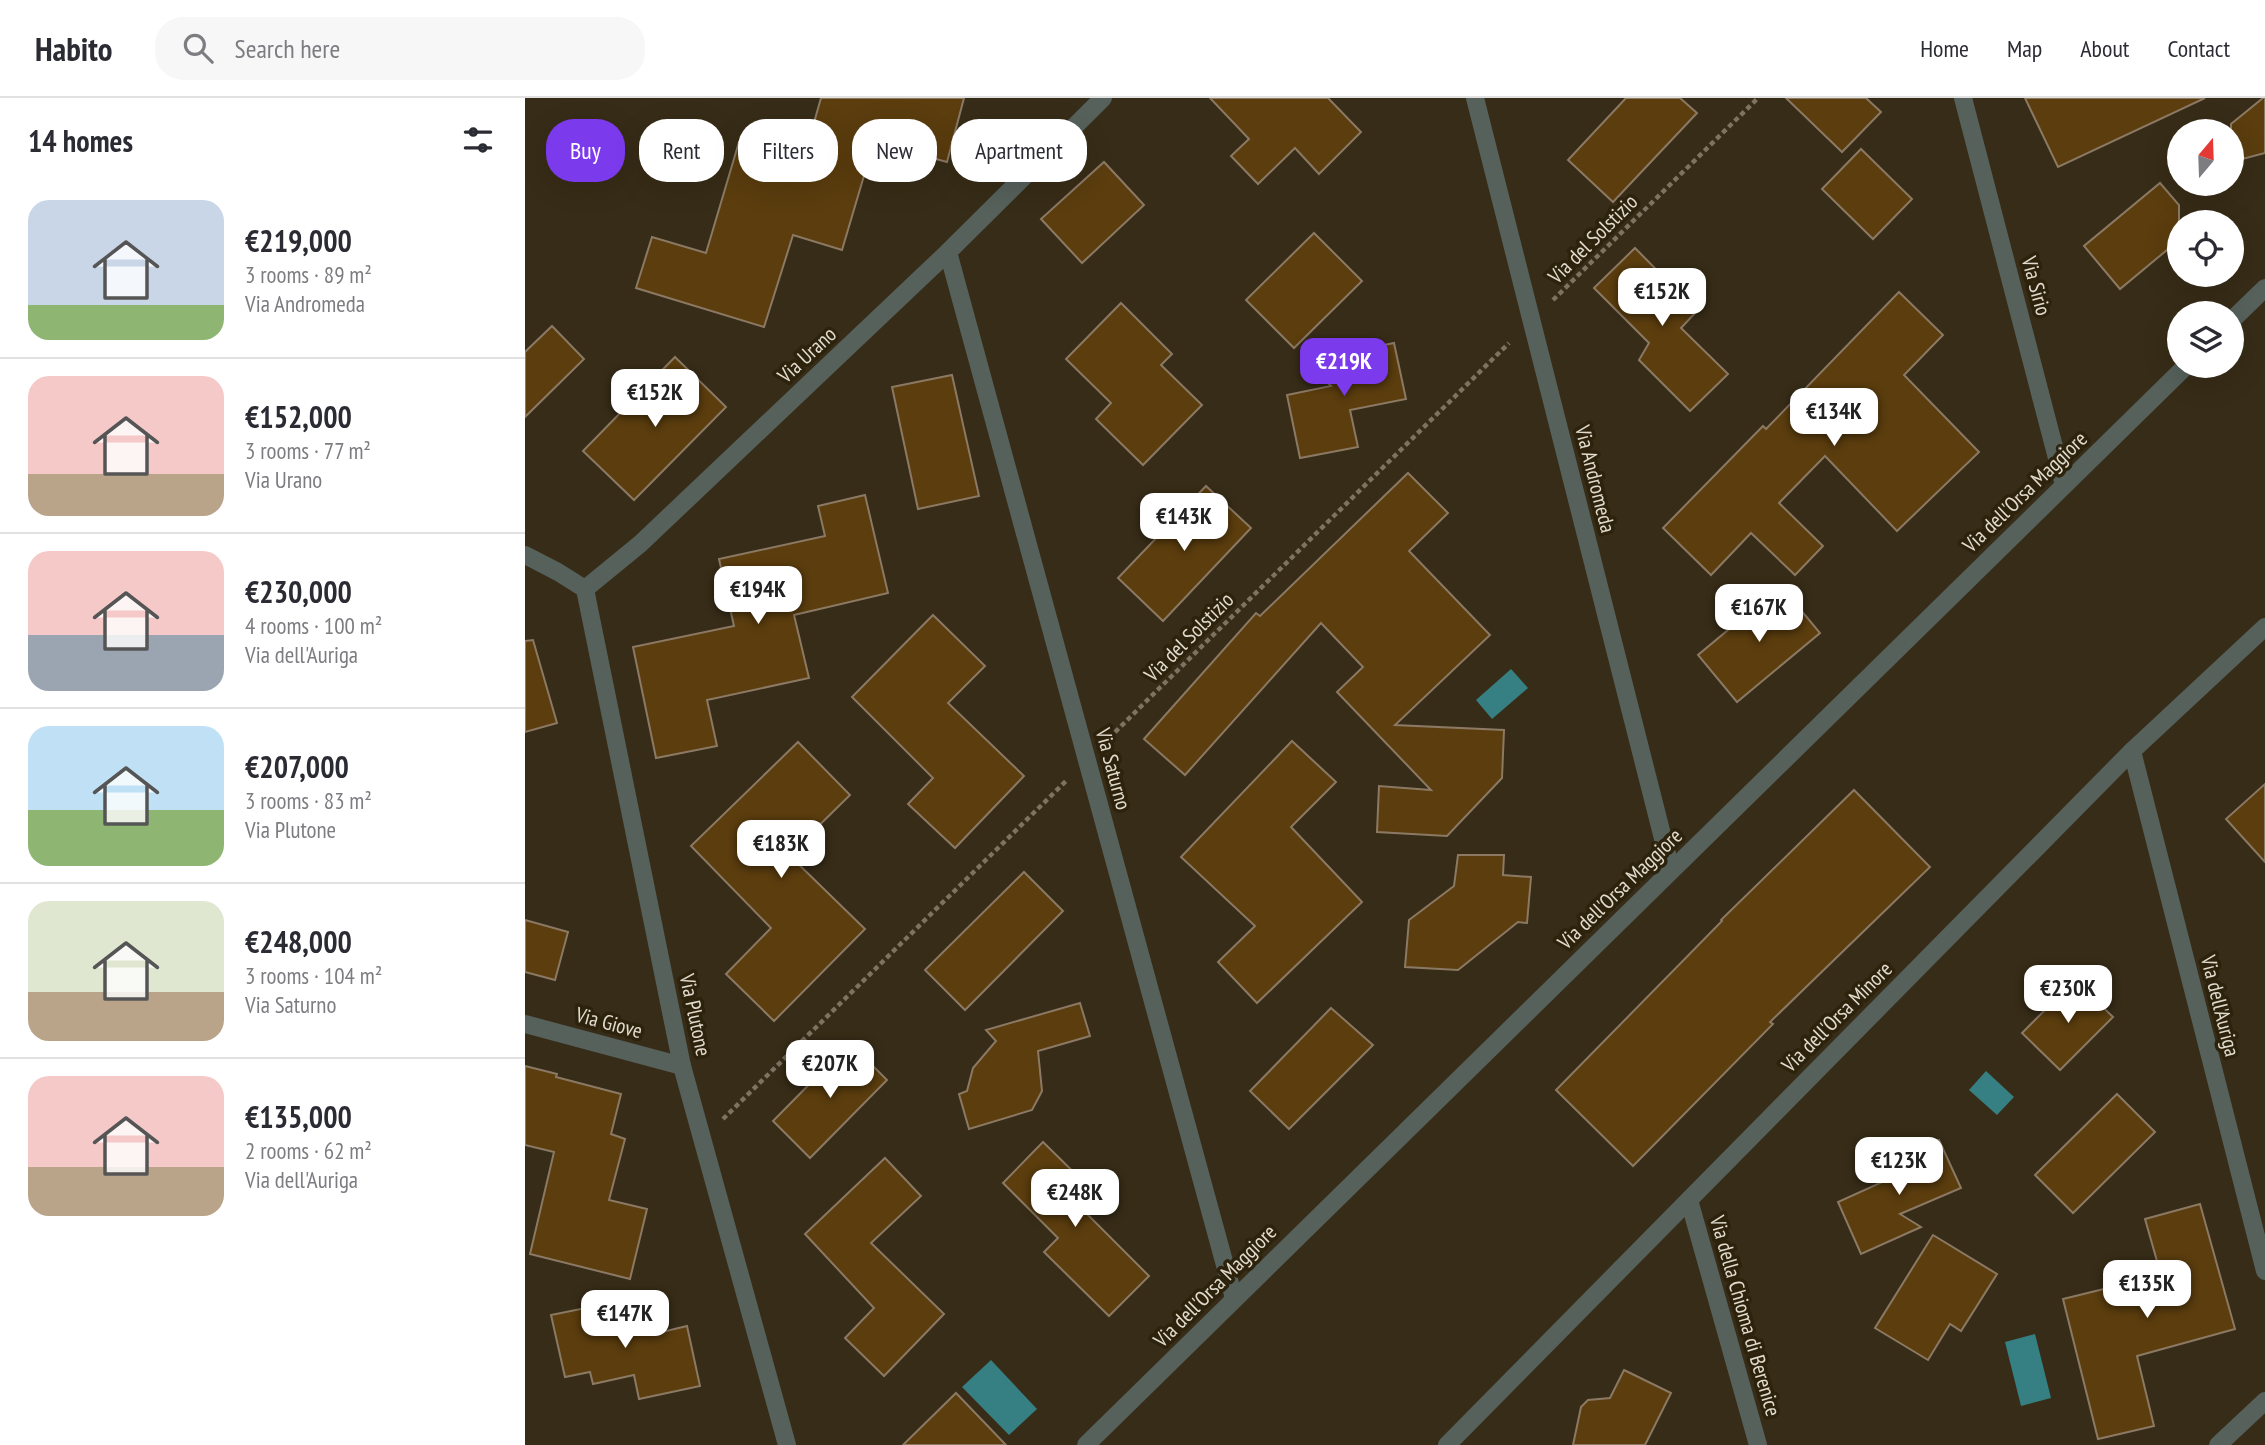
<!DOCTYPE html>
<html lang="en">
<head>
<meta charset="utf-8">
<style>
	body { margin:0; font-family:"PT Sans Narrow",sans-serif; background:#f7f7f7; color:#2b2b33; height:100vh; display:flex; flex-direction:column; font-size:26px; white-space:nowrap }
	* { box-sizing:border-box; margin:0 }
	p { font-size:23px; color:#7c7c81 }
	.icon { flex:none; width:38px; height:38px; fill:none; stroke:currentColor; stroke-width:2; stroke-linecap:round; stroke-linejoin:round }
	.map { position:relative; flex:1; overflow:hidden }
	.panel { display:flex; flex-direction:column; background:#fff; width:525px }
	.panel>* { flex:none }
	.guide { position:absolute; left:21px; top:21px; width:665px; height:63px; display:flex; gap:14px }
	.needle { width:46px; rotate:19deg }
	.tools { position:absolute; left:1642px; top:21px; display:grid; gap:14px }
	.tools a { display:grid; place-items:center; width:77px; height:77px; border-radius:50%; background:#fff; box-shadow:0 7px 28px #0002; font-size:35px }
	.price { position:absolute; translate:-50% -60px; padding:0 16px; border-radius:14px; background:#fff; color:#222; font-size:23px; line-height:46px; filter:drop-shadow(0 2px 4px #0008) }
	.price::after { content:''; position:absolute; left:50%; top:42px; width:21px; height:16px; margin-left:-10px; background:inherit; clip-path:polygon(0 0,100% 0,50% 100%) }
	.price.active { background:#7c3aed; color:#fff }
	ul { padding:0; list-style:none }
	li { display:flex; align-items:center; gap:21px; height:175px; padding:0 28px }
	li+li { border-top:2px solid #e1e1e2 }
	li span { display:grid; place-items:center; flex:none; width:196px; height:140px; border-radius:21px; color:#555 }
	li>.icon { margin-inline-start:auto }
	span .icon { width:84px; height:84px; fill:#fffc; stroke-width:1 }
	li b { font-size:30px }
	h2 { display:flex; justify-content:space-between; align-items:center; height:84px; padding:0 28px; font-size:30px }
	.tag { padding:0 24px; border-radius:28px; background:#fff; box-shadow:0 7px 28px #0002; font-size:24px; line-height:63px }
	.tag.active { background:#7c3aed; color:#fff }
	header { display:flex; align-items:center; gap:42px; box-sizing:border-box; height:98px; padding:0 35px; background:#fff; border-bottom:2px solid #e1e1e2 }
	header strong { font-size:33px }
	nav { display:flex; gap:38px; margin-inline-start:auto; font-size:24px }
	.search { width:490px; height:63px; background:#f7f7f7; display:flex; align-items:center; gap:18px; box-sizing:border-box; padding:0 24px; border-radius:28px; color:#7c7c81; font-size:26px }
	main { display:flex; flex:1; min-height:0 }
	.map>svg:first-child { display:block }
</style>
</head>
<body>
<header>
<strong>Habito</strong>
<div class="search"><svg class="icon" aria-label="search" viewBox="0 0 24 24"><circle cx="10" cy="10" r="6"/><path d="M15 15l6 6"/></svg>Search here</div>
<nav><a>Home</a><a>Map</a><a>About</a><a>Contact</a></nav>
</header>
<main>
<section class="panel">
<h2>14 homes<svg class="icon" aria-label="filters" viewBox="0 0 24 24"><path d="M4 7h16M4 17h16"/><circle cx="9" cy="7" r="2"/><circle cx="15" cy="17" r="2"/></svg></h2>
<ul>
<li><span style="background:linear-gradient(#c9d6e8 75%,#8fb573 0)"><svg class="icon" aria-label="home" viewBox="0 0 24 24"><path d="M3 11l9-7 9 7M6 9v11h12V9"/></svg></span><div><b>€219,000</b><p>3 rooms · 89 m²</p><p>Via Andromeda</p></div></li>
<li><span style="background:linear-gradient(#f6c9c9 70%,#b9a48a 0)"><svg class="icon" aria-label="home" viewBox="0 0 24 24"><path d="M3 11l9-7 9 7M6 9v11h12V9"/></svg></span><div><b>€152,000</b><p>3 rooms · 77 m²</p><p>Via Urano</p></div></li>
<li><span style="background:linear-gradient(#f6c9c9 60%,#9aa5b1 0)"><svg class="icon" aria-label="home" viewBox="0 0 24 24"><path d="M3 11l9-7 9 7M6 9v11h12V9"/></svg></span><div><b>€230,000</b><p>4 rooms · 100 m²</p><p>Via dell'Auriga</p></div></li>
<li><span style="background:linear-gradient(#bfe0f5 60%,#8fb573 0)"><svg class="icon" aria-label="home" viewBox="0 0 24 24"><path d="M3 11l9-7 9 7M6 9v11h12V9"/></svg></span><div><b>€207,000</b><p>3 rooms · 83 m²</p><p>Via Plutone</p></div></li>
<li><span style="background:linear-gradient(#dfe7d0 65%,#b9a48a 0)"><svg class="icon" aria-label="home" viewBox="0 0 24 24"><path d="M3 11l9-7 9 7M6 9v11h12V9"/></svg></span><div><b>€248,000</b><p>3 rooms · 104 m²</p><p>Via Saturno</p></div></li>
<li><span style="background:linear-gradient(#f6c9c9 65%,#b9a48a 0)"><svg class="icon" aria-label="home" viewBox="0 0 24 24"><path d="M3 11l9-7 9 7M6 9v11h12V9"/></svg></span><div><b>€135,000</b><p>2 rooms · 62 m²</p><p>Via dell'Auriga</p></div></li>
</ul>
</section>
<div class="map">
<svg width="1740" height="1347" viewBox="0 0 1740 1347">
	<rect width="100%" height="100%" fill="#372c17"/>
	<g fill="#368083">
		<path d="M986,571l17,19 -36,31 -16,-19z"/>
		<path d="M1461,973l28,26 -17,18 -28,-25z"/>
		<path d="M1510,1236l16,64 -30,8 -16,-64z"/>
		<path d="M466,1262l46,49 -28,26 -47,-48z"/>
	</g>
	<g fill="#5b3d0e" stroke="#8b7964" stroke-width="2">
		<path d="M296,0h143l-17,64 -73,-20 -32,108 -49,-15 -29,92 -128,-39 16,-51 54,16 33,-111 64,19z"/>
		<path d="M685,0h118l33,34 -42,42 -24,-26 -37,36 -27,-28 18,-17z"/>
		<path d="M1101,0h54l17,15 -84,89 -45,-42z"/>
		<path d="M1261,0h80l15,14 -39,40z"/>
		<path d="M1500,0h180l-147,69z"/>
		<path d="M1738,0h2v55l-34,9v-38z"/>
		<path d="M1336,51l51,50 -39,40 -51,-50z"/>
		<path d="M579,64l40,43 -62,58 -41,-44z"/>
		<path d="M1635,85l19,22v35l-59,49 -36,-43z"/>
		<path d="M789,135l48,48 -68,67 -48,-48z"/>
		<path d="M1110,150l62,63 -16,17 47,46 -38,37 -51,-51 10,-17 -55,-55z"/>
		<path d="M1374,194l44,43 -39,40 75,77 -82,79 -72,-75 -46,47 44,43 -28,29 -44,-42 -40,42 -48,-47 100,-102 3,3z"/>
		<path d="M596,205l51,51 -11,11 41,40 -59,60 -47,-46 15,-16 -45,-44z"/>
		<path d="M27,228l32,33 -59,58v-65z"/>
		<path d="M869,245l12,56 -56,11 8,37 -58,11 -13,-63 44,-9 -25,-25z"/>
		<path d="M150,259l51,50 -92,93 -51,-49z"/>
		<path d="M427,277l27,121 -61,13 -26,-122z"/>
		<path d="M883,375l40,40 -39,38 81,84 -95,90 109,5 -2,48 -55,58 -70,-4 2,-46 52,4 -94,-98 26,-25 -42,-44 -136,152 -41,-36 112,-126 4,3z"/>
		<path d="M681,388l45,42 -88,93 -45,-43z"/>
		<path d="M340,397l23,98 -94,22 15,63 -102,22 10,46 -61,12 -23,-111 101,-21 -15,-67 106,-23 -7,-30z"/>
		<path d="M1256,488l39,47 -83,69 -39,-47z"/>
		<path d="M408,517l52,51 -37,37 76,73 -69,72 -47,-44 25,-26 -81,-81z"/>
		<path d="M8,542l24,83 -32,9v-91z"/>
		<path d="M767,643l44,41 -45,45 71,75 -105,101 -39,-41 37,-36 -74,-69z"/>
		<path d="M273,644l52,53 -61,60 76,74 -91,92 -48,-47 45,-46 -80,-82z"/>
		<path d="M1740,686v78l-39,-43z"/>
		<path d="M1329,692l76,77 -160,155 3,2 -140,142 -77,-76 166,-169 -1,-1z"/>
		<path d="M933,757h46l-1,20 28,2 -4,46 -9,-1 -60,48 -53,-3 4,-47 45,-34z"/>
		<path d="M499,774l39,39 -98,99 -40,-40z"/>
		<path d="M0,822l43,12 -13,48 -30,-8z"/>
		<path d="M1550,882l38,37 -53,53 -38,-37z"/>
		<path d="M555,905l10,33 -52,15 4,40 -10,19 -63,19 -10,-35 8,-3 6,-23 23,-27 -10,-11z"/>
		<path d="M806,910l42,37 -84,84 -39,-38z"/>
		<path d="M325,945l37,37 -77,78 -37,-37z"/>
		<path d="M0,968l32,8 -1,3 65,17 -10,40 14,5 -16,61 38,9 -17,70 -100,-25 24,-102 -29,-7z"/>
		<path d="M1592,996l38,38 -82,81 -38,-38z"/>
		<path d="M1414,1042l22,48 -61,26 21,13 -60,27 -23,-52 51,-23 -6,-14z"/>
		<path d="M518,1044l58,57 -14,15 62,62 -40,40 -65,-64 14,-14 -55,-55z"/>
		<path d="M360,1060l36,38 -50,47 73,71 -60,62 -39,-38 29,-30 -69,-74z"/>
		<path d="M1675,1106l35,125 -98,27 17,70 -56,13 -35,-140 98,-24 -16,-56z"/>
		<path d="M1408,1137l64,39 -36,57 -11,-7 -22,36 -53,-32z"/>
		<path d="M100,1202l-7,28 41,-9 3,13 25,-6 13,60 -61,13 -5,-24 -41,9 -3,-12 -25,5 -14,-62z"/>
		<path d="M1099,1272l47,23 -26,52h-72l8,-38 7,-7 22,-2z"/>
		<path d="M431,1295l50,52h-103z"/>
	</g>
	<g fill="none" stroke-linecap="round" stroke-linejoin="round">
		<g stroke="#7c7361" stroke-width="4.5" stroke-dasharray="5 3.5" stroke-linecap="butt">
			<path d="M1028,202l205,-202"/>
			<path d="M584,640l400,-395"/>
			<path d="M198,1021l343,-338"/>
		</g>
		<g stroke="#56615c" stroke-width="18">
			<path d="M950,0l196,772"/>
			<path d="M1438,0l101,387"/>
			<path d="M423,154l286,1046"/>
			<path d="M1706,223l34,-33"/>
			<path d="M0,457l33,17 27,17"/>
			<path d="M60,491l97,477 105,379"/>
			<path d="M60,491l55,-45 308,-292 155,-154"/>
			<path d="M1607,653l133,520"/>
			<path d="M0,926l157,42"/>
			<path d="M1164,1102l69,245"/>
			<path d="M561,1347l1100,-1079"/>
			<path d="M922,1347l685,-694 133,-124"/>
			<path d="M1693,1347l47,-44"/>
		</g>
	</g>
	<g text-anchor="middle" stroke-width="7" stroke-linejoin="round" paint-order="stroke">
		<g font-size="21" fill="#e2dbce" stroke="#2d230d">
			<text transform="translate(1068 141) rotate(-45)" y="7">Via del Solstizio</text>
			<text transform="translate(1511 188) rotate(75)" y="7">Via Sirio</text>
			<text transform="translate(282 257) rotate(-43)" y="7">Via Urano</text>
			<text transform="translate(1070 381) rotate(76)" y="7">Via Andromeda</text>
			<text transform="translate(1500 394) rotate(-44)" y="7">Via dell'Orsa Maggiore</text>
			<text transform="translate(664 539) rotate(-45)" y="7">Via del Solstizio</text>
			<text transform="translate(588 671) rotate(75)" y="7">Via Saturno</text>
			<text transform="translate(1095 791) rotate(-44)" y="7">Via dell'Orsa Maggiore</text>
			<text transform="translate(1695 908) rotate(76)" y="7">Via dell'Auriga</text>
			<text transform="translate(170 917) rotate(78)" y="7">Via Plutone</text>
			<text transform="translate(1312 919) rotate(-45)" y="7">Via dell'Orsa Minore</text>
			<text transform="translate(84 925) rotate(15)" y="7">Via Giove</text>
			<text transform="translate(690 1188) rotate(-45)" y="7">Via dell'Orsa Maggiore</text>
			<text transform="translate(1220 1218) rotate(74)" y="7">Via della Chioma di Berenice</text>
		</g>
	</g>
</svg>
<div class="tools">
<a><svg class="needle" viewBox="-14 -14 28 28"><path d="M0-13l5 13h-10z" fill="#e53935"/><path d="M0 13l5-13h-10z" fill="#7c7c81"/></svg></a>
<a><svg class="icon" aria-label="locate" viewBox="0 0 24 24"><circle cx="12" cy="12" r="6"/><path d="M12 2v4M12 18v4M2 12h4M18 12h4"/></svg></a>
<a><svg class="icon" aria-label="layers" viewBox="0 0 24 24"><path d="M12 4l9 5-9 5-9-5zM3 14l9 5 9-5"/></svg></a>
</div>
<b class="price" style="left:1137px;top:230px">€152K</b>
<b class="price active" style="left:819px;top:300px">€219K</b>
<b class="price" style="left:130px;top:331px">€152K</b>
<b class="price" style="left:1309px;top:350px">€134K</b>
<b class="price" style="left:659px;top:455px">€143K</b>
<b class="price" style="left:233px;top:528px">€194K</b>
<b class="price" style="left:1234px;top:546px">€167K</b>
<b class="price" style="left:256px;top:782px">€183K</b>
<b class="price" style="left:1543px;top:927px">€230K</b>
<b class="price" style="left:305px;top:1002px">€207K</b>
<b class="price" style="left:1374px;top:1099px">€123K</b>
<b class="price" style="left:550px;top:1131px">€248K</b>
<b class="price" style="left:1622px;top:1222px">€135K</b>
<b class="price" style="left:100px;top:1252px">€147K</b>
<div class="guide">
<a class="tag active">Buy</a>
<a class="tag">Rent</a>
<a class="tag">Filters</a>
<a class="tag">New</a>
<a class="tag">Apartment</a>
</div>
</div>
</main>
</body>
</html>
